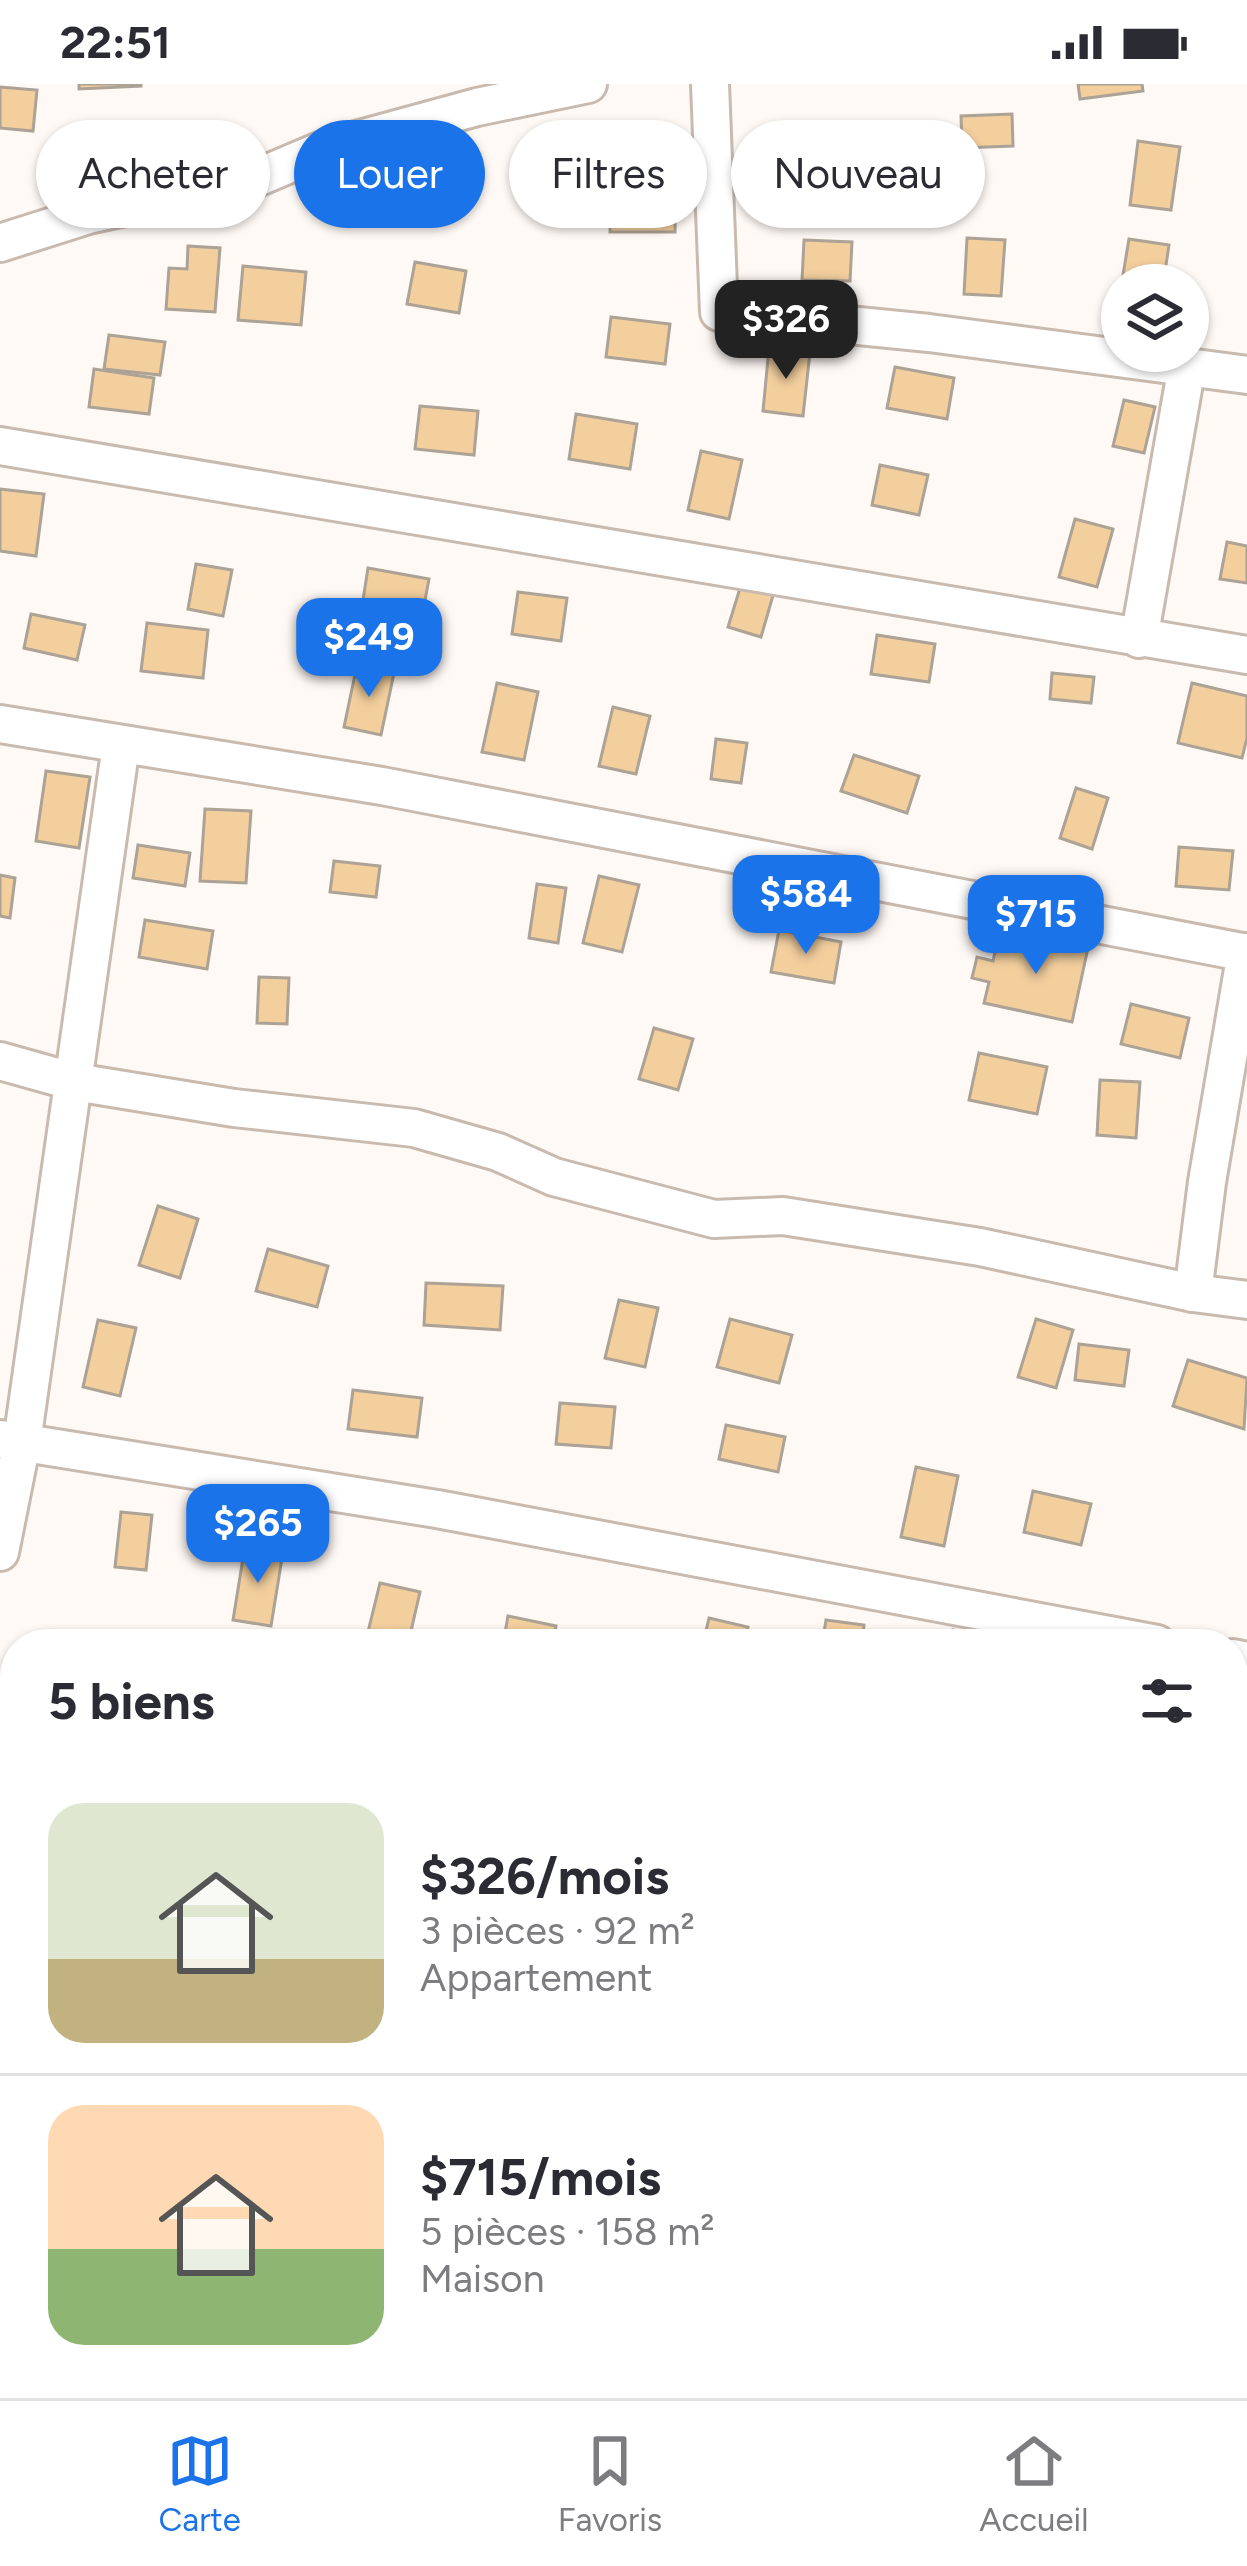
<!DOCTYPE html>
<html lang="fr">
<head>
<meta charset="utf-8">
<style>
	body { margin:0; font-family:Figtree,sans-serif; background:#f2f2f3; color:#2b2b33; height:100vh; display:flex; flex-direction:column; font-size:45px; white-space:nowrap }
	* { box-sizing:border-box; margin:0 }
	p { font-size:39px; color:#7c7c81 }
	.icon { flex:none; width:66px; height:66px; fill:none; stroke:currentColor; stroke-width:2; stroke-linecap:round; stroke-linejoin:round }
	.map { position:relative; flex:1; overflow:hidden }
	.details { position:absolute; left:0px; top:1545px; width:1248px; height:771px; display:flex; flex-direction:column; background:#fff; border-radius:48px 48px 0 0; box-shadow:0 3px 9px #0004 }
	.details>* { flex:none }
	.top-card { position:absolute; left:36px; top:36px; width:1176px; height:108px; display:flex; gap:24px }
	.buttons { position:absolute; left:1101px; top:180px; display:grid; gap:24px }
	.buttons a { display:grid; place-items:center; width:108px; height:108px; border-radius:50%; background:#fff; box-shadow:0 3px 9px #0004; font-size:60px }
	.price { position:absolute; translate:-50% -102px; padding:0 27px; border-radius:24px; background:#1a73e8; color:#fff; font-size:39px; line-height:78px; filter:drop-shadow(0 3px 6px #0008) }
	.price::after { content:''; position:absolute; left:50%; top:72px; width:36px; height:27px; margin-left:-18px; background:inherit; clip-path:polygon(0 0,100% 0,50% 100%) }
	.price.selected { background:#222; color:#fff }
	ul { padding:0; list-style:none }
	li { display:flex; align-items:center; gap:36px; height:300px; padding:0 48px }
	li+li { border-top:3px solid #e1e1e2 }
	li span { display:grid; place-items:center; flex:none; width:336px; height:240px; border-radius:36px; color:#555 }
	li>.icon { margin-inline-start:auto }
	span .icon { width:144px; height:144px; fill:#fffc; stroke-width:1 }
	li b { font-size:51px }
	h2 { display:flex; justify-content:space-between; align-items:center; height:144px; padding:0 48px; font-size:51px }
	.chip { padding:0 42px; border-radius:54px; background:#fff; box-shadow:0 3px 9px #0004; font-size:42px; line-height:108px }
	.chip.selected { background:#1a73e8; color:#fff }
	.status { display:flex; justify-content:space-between; align-items:center; height:84px; padding:0 60px; background:#fff; direction:ltr }
	.status svg { height:33px; fill:currentColor }
	.tab-bar { display:flex; justify-content:space-around; align-items:center; height:168px; border-top:3px solid #e1e1e2; background:#fff; font-size:33px; color:#7c7c81 }
	.tab-bar a { display:grid; justify-items:center; gap:6px }
	.tab-bar .selected { color:#1a73e8 }
	.map>svg:first-child { display:block }
</style>
</head>
<body>
<div class="status"><b>22:51</b><svg viewBox="0 0 49 12"><path d="M0 12V9h3v3zM5 12V6h3v6zM10 12V3h3v9zM15 12V0h3v12zM26 1h20v11H26zM47 4h2v5h-2z"/></svg></div>
<div class="map">
<svg width="1247" height="2314" viewBox="0 0 1247 2314">
	<rect width="100%" height="100%" fill="#fff9f5"/>
	<g fill="#f3cf9e" stroke="#aca295" stroke-width="3">
		<path d="M79,0h62v2l-62,3z"/>
		<path d="M1078,0h64l1,7 -63,8z"/>
		<path d="M0,3l37,3 -4,41 -33,-3z"/>
		<path d="M1012,30l1,32 -51,2 -1,-32z"/>
		<path d="M840,48l2,47 -72,4 -2,-48z"/>
		<path d="M1138,57l42,6 -9,63 -41,-5z"/>
		<path d="M676,101l-1,47h-65l1,-46z"/>
		<path d="M967,154l38,2 -4,56 -37,-2z"/>
		<path d="M1129,155l40,6 -6,40h-41v21l-4,-1z"/>
		<path d="M804,156l48,2 -2,39 -48,-1z"/>
		<path d="M188,162l32,2 -5,64 -49,-3 3,-41 18,1z"/>
		<path d="M415,178l51,9 -7,42 -52,-9z"/>
		<path d="M243,182l63,6 -5,53 -63,-5z"/>
		<path d="M611,233l59,7 -5,40 -59,-7z"/>
		<path d="M109,251l56,7 -5,33 -56,-6z"/>
		<path d="M769,264l41,4 -7,64 -40,-5z"/>
		<path d="M895,283l59,11 -7,41 -60,-11z"/>
		<path d="M94,285l60,9 -5,36 -60,-7z"/>
		<path d="M1124,316l31,7 -11,46 -31,-7z"/>
		<path d="M420,322l58,5 -4,44 -59,-6z"/>
		<path d="M576,330l61,10 -7,45 -61,-10z"/>
		<path d="M701,367l41,9 -13,59 -41,-9z"/>
		<path d="M880,381l48,10 -9,40 -47,-10z"/>
		<path d="M0,405l44,5 -8,62 -36,-5z"/>
		<path d="M1075,435l38,10 -16,58 -38,-10z"/>
		<path d="M1227,458l20,4v37l-27,-4z"/>
		<path d="M196,480l36,6 -9,46 -35,-7z"/>
		<path d="M368,484l61,11 -6,32 -60,-11z"/>
		<path d="M742,498l32,10 -13,45 -33,-10z"/>
		<path d="M518,508l49,6 -6,43 -49,-7z"/>
		<path d="M31,530l54,11 -8,35 -53,-12z"/>
		<path d="M147,539l61,7 -5,48 -62,-7z"/>
		<path d="M877,551l58,9 -6,38 -58,-8z"/>
		<path d="M357,581l37,8 -13,62 -37,-8z"/>
		<path d="M1052,589l42,4 -3,26 -41,-4z"/>
		<path d="M497,599l41,9 -14,68 -42,-8z"/>
		<path d="M1192,599l55,13v42l-5,20 -64,-15z"/>
		<path d="M613,623l37,9 -14,58 -37,-8z"/>
		<path d="M716,655l31,4 -6,40 -30,-4z"/>
		<path d="M854,671l65,21 -12,37 -66,-22z"/>
		<path d="M46,687l44,6 -11,71 -43,-7z"/>
		<path d="M1076,704l32,10 -16,51 -32,-11z"/>
		<path d="M205,725l46,2 -5,72 -46,-2z"/>
		<path d="M138,761l52,8 -5,33 -52,-8z"/>
		<path d="M1179,763l54,4 -4,39 -53,-4z"/>
		<path d="M334,777l46,5 -4,31 -46,-5z"/>
		<path d="M0,791l15,3 -5,40 -10,-2z"/>
		<path d="M599,792l40,9 -17,67 -39,-9z"/>
		<path d="M537,800l29,4 -8,55 -29,-5z"/>
		<path d="M145,836l68,11 -6,38 -68,-12z"/>
		<path d="M779,846l62,12 -7,41 -63,-11z"/>
		<path d="M1045,850l44,9 -17,79 -88,-19 5,-21 -17,-4 5,-21 16,4 4,-18 44,9z"/>
		<path d="M259,893l30,1 -2,46 -30,-1z"/>
		<path d="M1131,920l58,14 -9,40 -59,-14z"/>
		<path d="M654,944l39,11 -15,51 -39,-11z"/>
		<path d="M979,969l68,14 -10,47 -68,-14z"/>
		<path d="M1100,996l40,2 -4,56 -39,-3z"/>
		<path d="M158,1122l40,13 -18,59 -41,-13z"/>
		<path d="M268,1165l60,17 -11,41 -61,-16z"/>
		<path d="M426,1199l77,3 -3,44 -76,-5z"/>
		<path d="M619,1216l39,8 -13,59 -40,-9z"/>
		<path d="M730,1235l62,16 -13,48 -62,-16z"/>
		<path d="M1036,1235l37,11 -17,58 -38,-11z"/>
		<path d="M98,1236l38,8 -16,68 -37,-9z"/>
		<path d="M1079,1260l50,6 -5,36 -49,-6z"/>
		<path d="M1188,1276l59,18 -3,51 -71,-23z"/>
		<path d="M353,1306l69,8 -5,39 -69,-8z"/>
		<path d="M560,1319l55,4 -4,41 -55,-4z"/>
		<path d="M726,1341l59,12 -7,35 -59,-13z"/>
		<path d="M916,1383l42,9 -14,70 -43,-9z"/>
		<path d="M1033,1407l58,13 -10,41 -57,-13z"/>
		<path d="M121,1428l31,3 -6,55 -31,-3z"/>
		<path d="M245,1462l38,6 -12,74 -38,-6z"/>
		<path d="M380,1499l40,9 -12,52h-43z"/>
		<path d="M508,1532l48,10 -3,18h-50z"/>
		<path d="M709,1534l39,9 -4,17h-41z"/>
		<path d="M826,1536l38,5 -2,19h-40z"/>
		<path d="M953,1546l59,8 -1,6h-60z"/>
		<path d="M15,1599v35l-11,-3z"/>
		<path d="M0,1655l15,3v31l-15,-2z"/>
		<path d="M10,2080l5,1v46l-15,-4z"/>
		<path d="M1233,2100l14,4v38l-14,-4z"/>
		<path d="M0,2260l15,4v37h21l-2,9 -34,-8z"/>
		<path d="M218,2301h59l-3,13z"/>
		<path d="M1093,2301h15l29,13h-50z"/>
	</g>
	<g fill="none" stroke-linecap="round" stroke-linejoin="round">
		<g stroke="#c9bab0" stroke-width="42">
			<g id="street">
				<path d="M710,0l9,228 210,21 318,42"/>
				<path d="M0,159l88,-28 164,-35 75,-32 150,-41 111,-23"/>
				<path d="M0,362l1247,209"/>
				<path d="M1139,555l48,-273"/>
				<path d="M0,640l382,62 865,167"/>
				<path d="M0,977l75,21 159,26 180,20 84,24 56,25 160,42 69,-3 197,31 213,46 54,7"/>
				<path d="M1193,1209l14,-111 39,-230"/>
				<path d="M0,1355l437,70 720,135"/>
				<path d="M0,1468l22,-110 99,-697"/>
				<path d="M1233,1574l14,3"/>
				<path d="M1233,1766l14,-65"/>
				<path d="M0,2016l15,3"/>
				<path d="M176,2314l2,-13"/>
				<path d="M1230,2314l17,-28"/>
			</g>
		</g>
		<g stroke="#c9bab0" stroke-width="57">
			<g id="secondary">
				<path d="M0,1719l15,3"/>
				<path d="M1233,1962l14,2"/>
			</g>
		</g>
		<use href="#street" stroke="#fff" stroke-width="36"/>
		<use href="#secondary" stroke="#fff" stroke-width="51"/>
	</g>
</svg>
<div class="buttons">
<a><svg class="icon" aria-label="layers" viewBox="0 0 24 24"><path d="M12 4l9 5-9 5-9-5zM3 14l9 5 9-5"/></svg></a>
</div>
<b class="price selected" style="left:786px;top:298px">$326</b>
<b class="price" style="left:369px;top:616px">$249</b>
<b class="price" style="left:806px;top:873px">$584</b>
<b class="price" style="left:1036px;top:893px">$715</b>
<b class="price" style="left:258px;top:1502px">$265</b>
<div class="top-card">
<a class="chip">Acheter</a>
<a class="chip selected">Louer</a>
<a class="chip">Filtres</a>
<a class="chip">Nouveau</a>
</div>
<section class="details">
<h2>5 biens<svg class="icon" aria-label="filters" viewBox="0 0 24 24"><path d="M4 7h16M4 17h16"/><circle cx="9" cy="7" r="2"/><circle cx="15" cy="17" r="2"/></svg></h2>
<ul>
<li><span style="background:linear-gradient(#dfe7d0 65%,#c2b280 0)"><svg class="icon" aria-label="home" viewBox="0 0 24 24"><path d="M3 11l9-7 9 7M6 9v11h12V9"/></svg></span><div><b>$326/mois</b><p>3 pièces · 92 m²</p><p>Appartement</p></div></li>
<li><span style="background:linear-gradient(#ffd9b3 60%,#8fb573 0)"><svg class="icon" aria-label="home" viewBox="0 0 24 24"><path d="M3 11l9-7 9 7M6 9v11h12V9"/></svg></span><div><b>$715/mois</b><p>5 pièces · 158 m²</p><p>Maison</p></div></li>
</ul>
</section>
</div>
<nav class="tab-bar">
<a class="selected"><svg class="icon" aria-label="map" viewBox="0 0 24 24"><path d="M3 6l6-2 6 2 6-2v14l-6 2-6-2-6 2zM9 4v14M15 6v14"/></svg>Carte</a>
<a><svg class="icon" aria-label="saved" viewBox="0 0 24 24"><path d="M7 4h10v16l-5-4-5 4z"/></svg>Favoris</a>
<a><svg class="icon" aria-label="home" viewBox="0 0 24 24"><path d="M3 11l9-7 9 7M6 9v11h12V9"/></svg>Accueil</a>
</nav>
</body>
</html>
